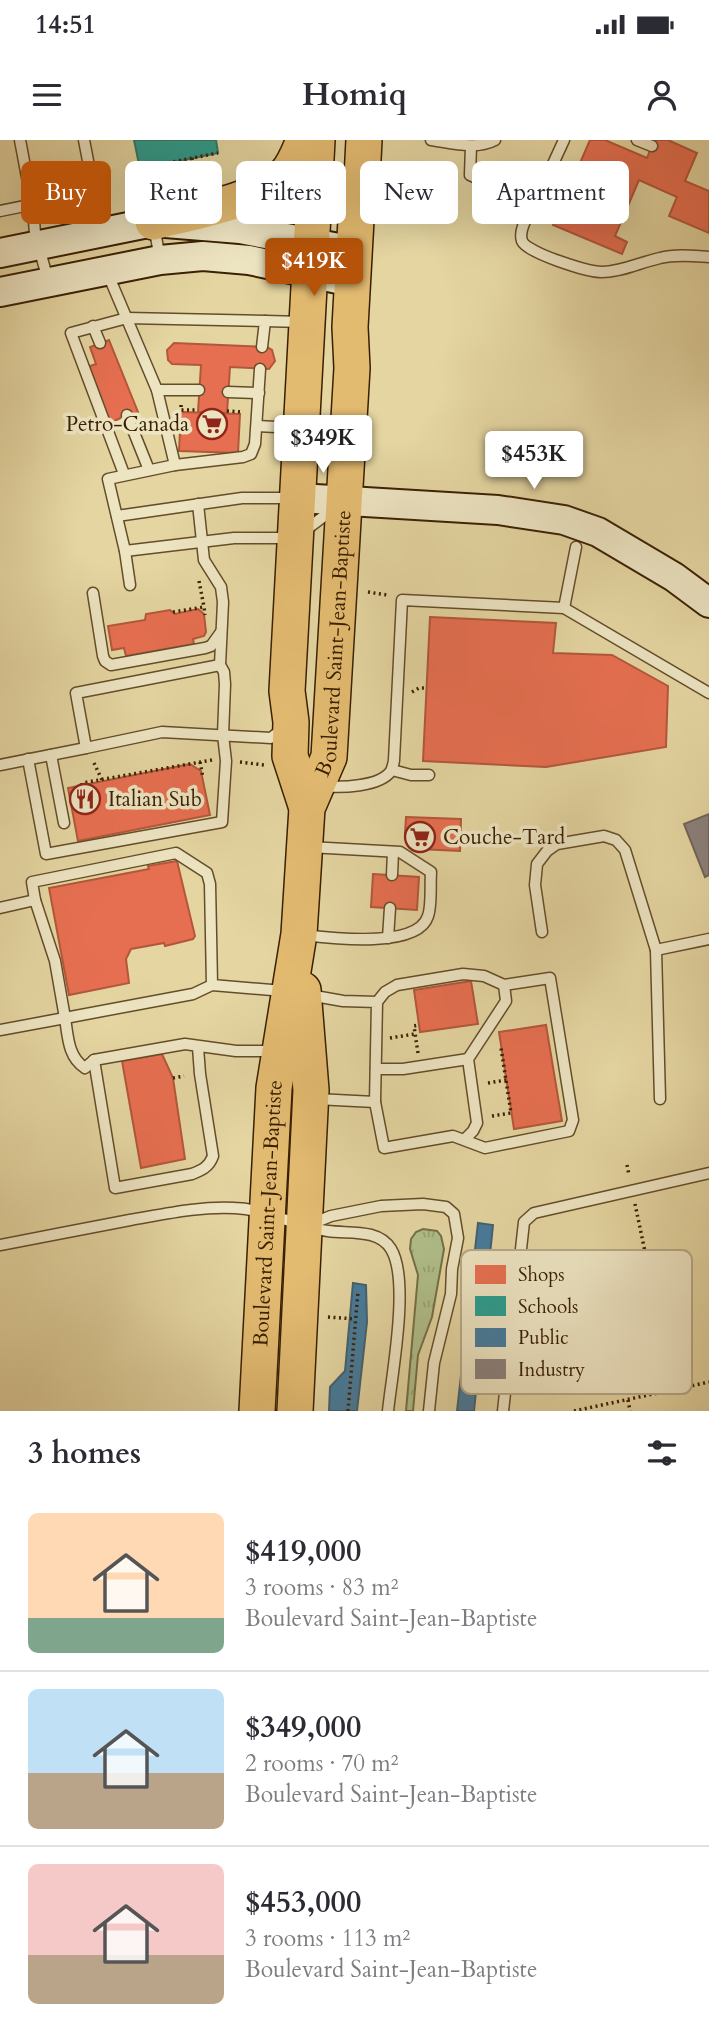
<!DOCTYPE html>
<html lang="en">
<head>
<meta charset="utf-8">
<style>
	body { margin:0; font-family:Cardo,serif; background:#f2f2f3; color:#2b2b33; height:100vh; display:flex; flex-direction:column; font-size:26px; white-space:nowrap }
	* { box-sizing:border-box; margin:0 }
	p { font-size:23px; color:#7c7c81 }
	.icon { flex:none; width:38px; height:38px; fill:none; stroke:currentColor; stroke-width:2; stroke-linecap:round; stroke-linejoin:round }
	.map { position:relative; height:1271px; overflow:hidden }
	.drawer { display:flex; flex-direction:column; background:#fff; flex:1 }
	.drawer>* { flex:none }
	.hud { position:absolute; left:21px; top:21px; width:668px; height:63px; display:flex; gap:14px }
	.price { position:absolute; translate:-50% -60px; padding:0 16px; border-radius:7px; background:#fff; color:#222; font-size:23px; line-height:46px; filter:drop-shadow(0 2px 4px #0008) }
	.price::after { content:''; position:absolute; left:50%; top:42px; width:21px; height:16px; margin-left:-10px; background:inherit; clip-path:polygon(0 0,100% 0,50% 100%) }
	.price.selected { background:#b45309; color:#fff }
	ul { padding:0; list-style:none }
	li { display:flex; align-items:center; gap:21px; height:175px; padding:0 28px }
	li+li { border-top:2px solid #e1e1e2 }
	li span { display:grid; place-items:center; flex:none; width:196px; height:140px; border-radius:10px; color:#555 }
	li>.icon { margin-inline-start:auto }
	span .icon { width:84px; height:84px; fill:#fffc; stroke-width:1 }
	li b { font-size:30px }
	h2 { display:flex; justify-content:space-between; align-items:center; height:84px; padding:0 28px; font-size:30px }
	.tag { padding:0 24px; border-radius:10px; background:#fff; box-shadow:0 7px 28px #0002; font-size:24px; line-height:63px }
	.tag.selected { background:#b45309; color:#fff }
	.status { display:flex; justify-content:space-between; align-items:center; height:49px; padding:0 35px; background:#fff; direction:ltr }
	.status svg { height:19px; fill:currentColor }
	header { display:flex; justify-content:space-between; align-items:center; height:91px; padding:0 28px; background:#fff; font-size:32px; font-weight:700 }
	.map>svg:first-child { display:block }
</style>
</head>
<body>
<div class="status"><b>14:51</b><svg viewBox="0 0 49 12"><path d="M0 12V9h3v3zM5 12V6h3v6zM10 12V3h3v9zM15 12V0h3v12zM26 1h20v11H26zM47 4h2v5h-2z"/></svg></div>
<header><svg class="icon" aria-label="menu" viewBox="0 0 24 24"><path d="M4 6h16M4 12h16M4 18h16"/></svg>Homiq<svg class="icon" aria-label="person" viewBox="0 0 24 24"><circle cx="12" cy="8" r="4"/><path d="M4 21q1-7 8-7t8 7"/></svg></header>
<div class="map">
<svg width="709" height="1271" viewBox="0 0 709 1271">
	<defs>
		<pattern id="grass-tufts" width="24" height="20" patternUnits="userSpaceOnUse" patternTransform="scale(1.75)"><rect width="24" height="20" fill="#afbe89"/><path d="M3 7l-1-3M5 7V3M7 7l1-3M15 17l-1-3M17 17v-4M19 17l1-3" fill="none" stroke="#97a375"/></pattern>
	</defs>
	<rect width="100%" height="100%" fill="#e4d5a1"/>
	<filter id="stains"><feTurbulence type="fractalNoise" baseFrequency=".00286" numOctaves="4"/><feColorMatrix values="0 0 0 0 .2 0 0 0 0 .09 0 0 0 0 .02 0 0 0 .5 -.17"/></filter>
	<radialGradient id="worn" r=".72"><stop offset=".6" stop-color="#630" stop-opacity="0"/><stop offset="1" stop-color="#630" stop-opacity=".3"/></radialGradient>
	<path fill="url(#grass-tufts)" stroke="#746f46" stroke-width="2" d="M423,1089l14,2 4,5 3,13 -12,68 -14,38 -5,56h-7l12,-136 -8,-26 1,-10 5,-7z"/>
	<g fill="#e76f51" stroke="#b3573a" stroke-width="2">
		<path d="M590,0h15l42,18 7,-18h14l29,13 -12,28 24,10v42l-40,-17 8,-19 -38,-17 -24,56 12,6 -5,12 -69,-29z"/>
		<path d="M109,200l29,72 -11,3 -17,8 -23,-56 9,-3 -6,-17z"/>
		<path d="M174,203l93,4 5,3 3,11 -6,8 -39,-2 -3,46 -29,-1 3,-47 -29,-1 -4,-4 -1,-10z"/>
		<path d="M181,272l59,2 -2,39 -59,-2z"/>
		<path d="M198,469l6,5 2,18 -2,4 -11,3 1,5 -68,12 -2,-8 -12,2 -4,-24 37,-6 1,-6 24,-4 5,4z"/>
		<path d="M430,477l126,6 -3,30 59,2 56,31 -2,61 -120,20 -123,-6z"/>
		<path d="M190,624l11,7 9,44 -132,26 -10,-53z"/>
		<path d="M406,677l55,2 -1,32 -42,-2 -13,-15z"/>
		<path d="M177,721l18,75 -2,3 -28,7 -1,-3 -33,6 -5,10 3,24 -60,12 -20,-107 100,-19 -1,-3z"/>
		<path d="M373,734l46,3 -2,33 -46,-3z"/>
		<path d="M471,841l7,43 -58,8 -6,-42z"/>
		<path d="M546,885l16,96 -48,8 -15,-97z"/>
		<path d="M162,914l11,24 12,81 -44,9 -19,-107z"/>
	</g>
	<path fill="#2a9d8f" stroke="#2f7865" stroke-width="2" d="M134,0h82l2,13 -78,16z"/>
	<g fill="#457b9d" stroke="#42606f" stroke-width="2">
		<path d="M478,1083l15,2 -19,186h-17z"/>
		<path d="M353,1143l13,2 1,37 -10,89h-28l1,-24 15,-16z"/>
	</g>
	<path fill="#8a817c" stroke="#726458" stroke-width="2" d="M709,674v61l-4,2 -21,-53z"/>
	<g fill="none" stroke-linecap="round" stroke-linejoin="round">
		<g stroke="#644d2a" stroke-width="13">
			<g id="lane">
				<path d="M20,0l13,69 2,24 13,47"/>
				<path d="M431,0c21,3 45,10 64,0"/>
				<path d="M637,0l15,6"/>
				<path d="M471,6l-1,29 64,30 30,-65"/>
				<path d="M146,41l14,78"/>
				<path d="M534,65c-5,10 -16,24 -12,36 5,12 66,31 80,31 20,0 39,-10 58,-14 16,-4 33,-2 49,-1"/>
				<path d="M0,71l94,-19 -10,-52"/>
				<path d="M107,132l50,118 18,75"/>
				<path d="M265,181l38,1"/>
				<path d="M93,186l7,17"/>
				<path d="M157,250h42"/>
				<path d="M228,252l31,1"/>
				<path d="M127,275l22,55"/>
				<path d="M257,286l38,2"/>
				<path d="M124,334l-53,-141 56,-15 138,3 -3,26"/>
				<path d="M117,376l125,-18h49"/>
				<path d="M303,392l33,-25"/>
				<path d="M125,411l109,-13h56"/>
				<path d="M130,445l-5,-34 -17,-72 67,-14 68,-8 8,-3 4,-10 5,-75"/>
				<path d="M93,453l10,63 2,5 6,4 94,-17 6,-2 10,-14"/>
				<path d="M564,468l145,85"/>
				<path d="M86,608l76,-16 109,6 11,-9"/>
				<path d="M51,615l13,68"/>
				<path d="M28,619l18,95 176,-32 4,-61 -3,-26 2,-51 -1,-12 -4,-7 3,-63 -2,-15 -17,-27 -6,-56"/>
				<path d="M0,625l86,-17 -10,-55 144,-28"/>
				<path d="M392,630l19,5h18"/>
				<path d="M323,646c17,2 57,1 68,-15 1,-2 3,-9 3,-11l8,-160 162,8 12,-61"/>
				<path d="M392,735l1,-23"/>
				<path d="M0,768l35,-8"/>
				<path d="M542,792l-7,-47 2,-21 10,-13 10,-7 47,-8 12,4 9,10 31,100 53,-11"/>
				<path d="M304,795c26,3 114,14 124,-19 4,-11 2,-32 3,-44l-31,-20 -91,-5"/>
				<path d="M388,798l2,-30"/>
				<path d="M656,810l4,149"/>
				<path d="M212,845l-19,9 -128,24 -10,-57 -20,-61 -3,-18 144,-29 31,20 3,11 2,101 72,6"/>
				<path d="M309,855l34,6 34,1 -2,100 9,46 69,-12 32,12 84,-17 4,-11 -23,-142 -46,7 -20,-9 -21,-2 -66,11 -12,7 -8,10"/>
				<path d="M0,890l65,-12c3,19 3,39 20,50l9,-8"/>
				<path d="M198,907l2,27 13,82c-4,11 -11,14 -21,18l-77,14 -21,-128 91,-16 51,7h40"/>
				<path d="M376,929h27l65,-10"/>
				<path d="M316,959l59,3"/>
				<path d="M465,999l8,-8 4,-8 -9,-64 38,-58 -2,-16"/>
				<path d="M311,1084l20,-8 50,-10 42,-2 23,3 8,7 4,24 -6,31 -1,25 -17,69 -5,48"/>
				<path d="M0,1105c43,-8 87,-17 130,-25 35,-6 70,-14 105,-12 32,1 61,19 93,23 20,3 50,-3 63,18 19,31 1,124 -3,162"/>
				<path d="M503,1271l21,-189 10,-9 175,-40"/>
			</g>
		</g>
		<g stroke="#3a2003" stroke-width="32">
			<g id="secondary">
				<path d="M0,113l153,-31 87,7 114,22"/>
				<path d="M0,152l160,-32 43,-4 46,4 103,22"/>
				<path d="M299,358l199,12 66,10 34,12 76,45 35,26"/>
			</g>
		</g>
		<g stroke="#3a2003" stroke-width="38">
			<g id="highway">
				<path d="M153,82c35,-9 109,-22 133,-48 9,-10 13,-22 18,-34"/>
				<path d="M307,668l-17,-52 1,-34 -4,-31 30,-551"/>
				<path id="s1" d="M257,1271l17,-323 25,-154 8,-126 22,-51 23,-389 -2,-41 6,-107 6,-42 2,-38"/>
				<path d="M295,1271l16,-321 -8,-100"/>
			</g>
		</g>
		<g stroke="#3a2003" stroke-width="3.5" stroke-dasharray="2 3.5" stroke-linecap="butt">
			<path d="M192,18l3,16"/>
			<path d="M169,23l2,15"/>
			<path d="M152,26l66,-13"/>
			<path d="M546,72l10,6"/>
			<path d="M181,265v5h17"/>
			<path d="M227,271l16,1"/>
			<path d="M199,441l5,26"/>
			<path d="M368,452l19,3"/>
			<path d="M173,472l31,-5 1,8"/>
			<path d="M412,552l7,-4h7"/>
			<path d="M200,622l3,16"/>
			<path d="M240,622l24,3"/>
			<path d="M94,623l8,17"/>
			<path d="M82,645v-2l130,-23"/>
			<path d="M390,898l25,-4"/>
			<path d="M418,913l-4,-27 5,-1"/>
			<path d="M173,938l11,-2"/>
			<path d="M488,943l18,-3"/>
			<path d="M492,976l19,-3 -10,-65"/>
			<path d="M627,1025l2,10"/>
			<path d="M635,1064l39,186"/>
			<path d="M328,1177l27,2"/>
			<path d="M628,1260l2,11"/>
			<path d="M348,1271l10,-120"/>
			<path d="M574,1271l135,-29"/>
		</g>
		<use href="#lane" stroke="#ede4c2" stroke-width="10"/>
		<use href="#secondary" stroke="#ede4c2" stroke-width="28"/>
		<use href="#highway" stroke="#e2ba70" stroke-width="35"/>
	</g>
	<defs>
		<g id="supermarket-ring" transform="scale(1.575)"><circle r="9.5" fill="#ede4c2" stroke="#8f2418" stroke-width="1.5"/><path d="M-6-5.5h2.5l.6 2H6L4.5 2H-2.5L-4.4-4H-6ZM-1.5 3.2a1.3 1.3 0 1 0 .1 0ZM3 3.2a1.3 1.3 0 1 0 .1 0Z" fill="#8f2418"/></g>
		<g id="restaurant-ring" transform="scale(1.575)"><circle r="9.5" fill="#ede4c2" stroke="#8f2418" stroke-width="1.5"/><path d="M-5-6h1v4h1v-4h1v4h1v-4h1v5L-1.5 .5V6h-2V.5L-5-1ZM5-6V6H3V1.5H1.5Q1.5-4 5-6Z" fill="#8f2418"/></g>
	</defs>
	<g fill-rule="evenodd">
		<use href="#supermarket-ring" x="212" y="284"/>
		<use href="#restaurant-ring" x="85" y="659"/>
		<use href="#supermarket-ring" x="420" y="697"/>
	</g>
	<g text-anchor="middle" stroke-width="7" stroke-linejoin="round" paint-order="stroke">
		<g font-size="21" fill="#3a2003" stroke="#ede4c2" text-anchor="start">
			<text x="189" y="291" text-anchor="end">Petro-Canada</text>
			<text x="108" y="666">Italian Sub</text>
			<text x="443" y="704">Couche-Tard</text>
		</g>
		<g font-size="21" fill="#3a2003" stroke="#ede4c2">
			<text dy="7" stroke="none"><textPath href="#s1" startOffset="775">Boulevard Saint-Jean-Baptiste</textPath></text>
			<text dy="7" stroke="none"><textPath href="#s1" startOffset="198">Boulevard Saint-Jean-Baptiste</textPath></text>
		</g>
	</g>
	<rect x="461" y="1110" width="231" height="144" rx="10" fill="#ede4c2" stroke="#b7a989" stroke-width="2"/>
	<rect x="475" y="1125" width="31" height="19" fill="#e76f51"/>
	<rect x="475" y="1156" width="31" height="20" fill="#2a9d8f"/>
	<rect x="475" y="1188" width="31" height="19" fill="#457b9d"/>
	<rect x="475" y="1219" width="31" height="20" fill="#8a817c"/>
	<g font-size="19" fill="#3a2003">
		<text x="518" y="1141">Shops</text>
		<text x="518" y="1173">Schools</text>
		<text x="518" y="1204">Public</text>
		<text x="518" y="1236">Industry</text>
	</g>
	<rect width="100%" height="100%" filter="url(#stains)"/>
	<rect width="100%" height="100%" fill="url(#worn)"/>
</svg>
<b class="price selected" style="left:314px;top:158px">$419K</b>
<b class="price" style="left:323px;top:335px">$349K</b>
<b class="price" style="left:534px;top:351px">$453K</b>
<div class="hud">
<a class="tag selected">Buy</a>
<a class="tag">Rent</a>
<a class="tag">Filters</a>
<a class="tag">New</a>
<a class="tag">Apartment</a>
</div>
</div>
<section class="drawer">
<h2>3 homes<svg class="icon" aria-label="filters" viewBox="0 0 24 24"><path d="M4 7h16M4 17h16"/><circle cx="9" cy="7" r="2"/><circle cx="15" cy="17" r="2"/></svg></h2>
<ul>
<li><span style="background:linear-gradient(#ffd9b3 75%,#7fa58c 0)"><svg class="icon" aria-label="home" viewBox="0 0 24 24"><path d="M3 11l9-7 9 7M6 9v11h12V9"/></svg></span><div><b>$419,000</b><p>3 rooms · 83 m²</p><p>Boulevard Saint-Jean-Baptiste</p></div></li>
<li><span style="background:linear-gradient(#bfe0f5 60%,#b9a48a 0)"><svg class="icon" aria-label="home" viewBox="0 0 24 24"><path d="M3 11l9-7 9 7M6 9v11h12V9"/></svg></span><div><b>$349,000</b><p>2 rooms · 70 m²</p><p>Boulevard Saint-Jean-Baptiste</p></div></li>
<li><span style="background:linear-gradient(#f6c9c9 65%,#b9a48a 0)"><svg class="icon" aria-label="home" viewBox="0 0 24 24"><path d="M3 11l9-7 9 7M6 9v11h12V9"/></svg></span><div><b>$453,000</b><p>3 rooms · 113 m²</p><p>Boulevard Saint-Jean-Baptiste</p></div></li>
</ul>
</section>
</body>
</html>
